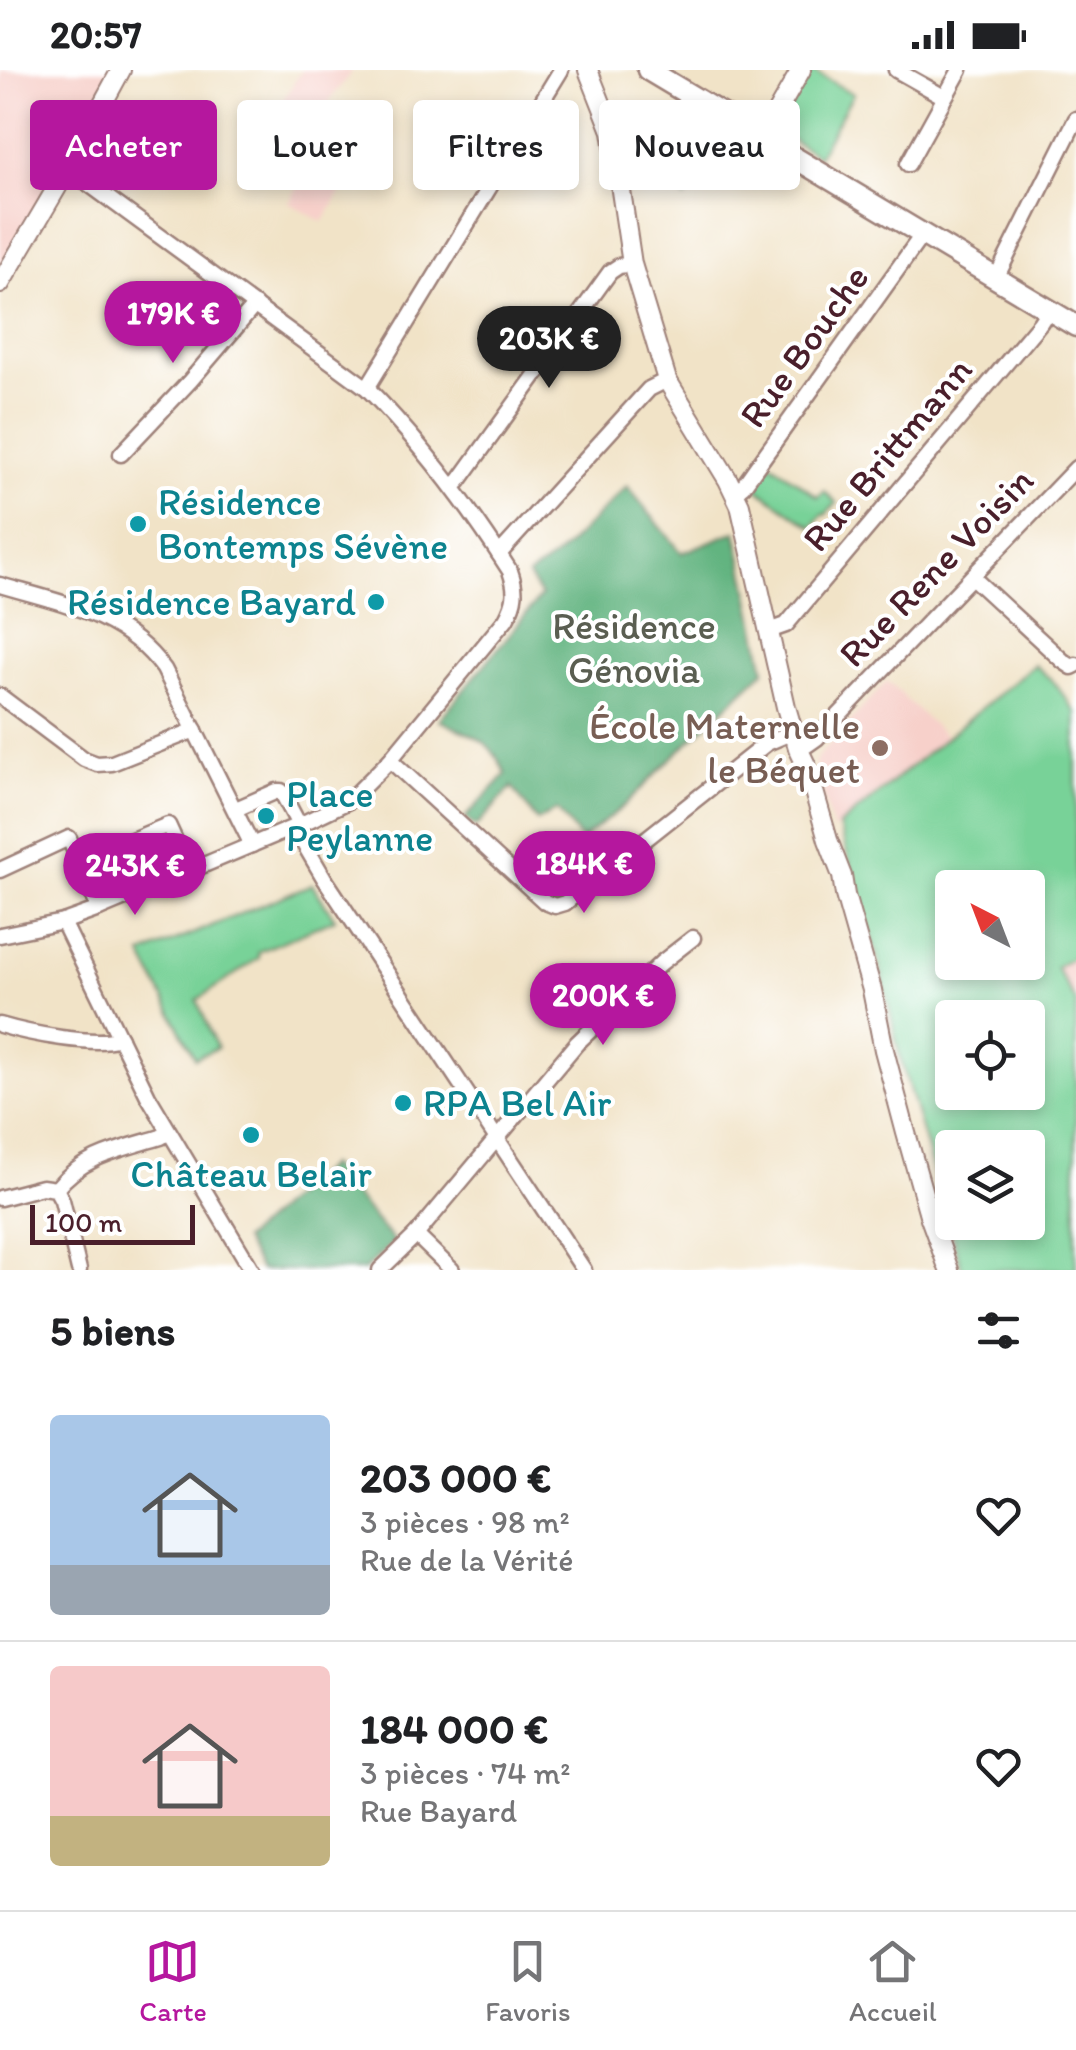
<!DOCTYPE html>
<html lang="fr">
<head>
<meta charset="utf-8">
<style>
	body { margin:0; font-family:Itim,sans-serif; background:#f2f2f2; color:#202124; height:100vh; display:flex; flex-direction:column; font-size:38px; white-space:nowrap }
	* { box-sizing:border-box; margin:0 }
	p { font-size:32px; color:#757577 }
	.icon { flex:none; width:55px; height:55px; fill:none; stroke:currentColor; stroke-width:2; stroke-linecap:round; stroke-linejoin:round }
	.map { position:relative; height:1200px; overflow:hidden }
	.panel { display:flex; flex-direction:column; background:#fff; flex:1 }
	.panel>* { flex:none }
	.banner { position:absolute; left:30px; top:30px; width:1018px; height:90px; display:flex; gap:20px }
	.needle { width:65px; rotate:318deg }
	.tools { position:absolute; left:935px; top:800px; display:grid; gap:20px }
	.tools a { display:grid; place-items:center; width:110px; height:110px; border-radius:10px; background:#fff; box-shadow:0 5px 15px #0003; font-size:50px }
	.scale { position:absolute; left:30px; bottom:25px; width:165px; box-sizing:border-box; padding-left:10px; border:5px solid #4a1f2b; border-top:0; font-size:28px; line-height:35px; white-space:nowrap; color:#4a1f2b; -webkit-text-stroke:8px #fff; paint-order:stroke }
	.price { position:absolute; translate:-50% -85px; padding:0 22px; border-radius:35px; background:#b5179e; color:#fff; font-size:32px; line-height:65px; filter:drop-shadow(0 2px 5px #0008) }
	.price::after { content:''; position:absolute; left:50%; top:60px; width:30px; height:22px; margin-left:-15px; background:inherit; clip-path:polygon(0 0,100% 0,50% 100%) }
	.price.selected { background:#222; color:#fff }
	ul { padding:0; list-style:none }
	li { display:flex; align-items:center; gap:30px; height:250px; padding:0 50px }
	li+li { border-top:2px solid #e0e0e0 }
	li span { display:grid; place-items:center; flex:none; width:280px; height:200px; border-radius:10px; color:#555 }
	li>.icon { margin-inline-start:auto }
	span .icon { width:120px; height:120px; fill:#fffc; stroke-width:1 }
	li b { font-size:42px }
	h2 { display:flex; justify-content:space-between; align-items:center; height:120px; padding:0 50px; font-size:42px }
	.tag { padding:0 35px; border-radius:10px; background:#fff; box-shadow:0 5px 15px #0003; font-size:35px; line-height:90px }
	.tag.selected { background:#b5179e; color:#fff }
	.status { display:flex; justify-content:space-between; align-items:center; height:70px; padding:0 50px; background:#fff; direction:ltr }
	.status svg { height:28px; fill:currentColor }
	.dock { display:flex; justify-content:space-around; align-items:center; height:140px; border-top:2px solid #e0e0e0; background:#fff; font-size:28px; color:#757577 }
	.dock a { display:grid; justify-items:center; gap:5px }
	.dock .selected { color:#b5179e }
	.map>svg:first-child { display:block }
</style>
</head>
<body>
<div class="status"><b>20:57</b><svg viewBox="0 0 49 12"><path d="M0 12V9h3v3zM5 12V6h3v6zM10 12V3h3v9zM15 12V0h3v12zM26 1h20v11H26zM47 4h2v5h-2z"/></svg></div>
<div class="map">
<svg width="1076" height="1200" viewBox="0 0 1076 1200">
	<rect width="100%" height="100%" fill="#fff"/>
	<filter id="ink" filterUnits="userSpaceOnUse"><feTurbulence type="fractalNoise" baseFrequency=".01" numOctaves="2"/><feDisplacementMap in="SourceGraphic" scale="20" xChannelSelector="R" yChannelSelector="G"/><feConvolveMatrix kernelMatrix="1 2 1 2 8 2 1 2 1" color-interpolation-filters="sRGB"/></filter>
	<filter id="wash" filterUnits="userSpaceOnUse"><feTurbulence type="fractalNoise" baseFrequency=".0048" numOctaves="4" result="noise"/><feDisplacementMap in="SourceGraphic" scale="40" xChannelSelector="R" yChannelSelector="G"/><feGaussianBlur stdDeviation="2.25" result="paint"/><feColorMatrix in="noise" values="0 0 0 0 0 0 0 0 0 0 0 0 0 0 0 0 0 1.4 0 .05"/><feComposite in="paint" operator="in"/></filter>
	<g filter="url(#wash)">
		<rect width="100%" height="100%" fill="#f1e3c7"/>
		<g fill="#f7d0ca">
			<path d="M0,0h114l-114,198z"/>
			<path d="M302,0h51l-29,38 23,32 1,40 -25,42 -34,-19 19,-36 -6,-23 -34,-21z"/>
			<path d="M1034,595l19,16 23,31v372l-48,-122v-74h-76l-77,-92 -42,35 -18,-66 1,-6 71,-78 59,56z"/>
		</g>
		<g fill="#78d298" stroke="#617862" stroke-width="2.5" fill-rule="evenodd">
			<path d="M811,0l42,24 -35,62 -39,-24 -1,-4z"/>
			<path d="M698,47l35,22 -48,59 -12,-15 4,-6 -12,-17z"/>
			<path d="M770,392l48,35 6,-6 13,12 -12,12 -2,-1 -11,13 -59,-41z"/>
			<path d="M1034,595l19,16 23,31v244l-20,12 20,33v269h-114l-63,-216 -19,-87 -41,-141zM952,818h76v74h-76zM952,948h76v74h-76zM952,1078h76v74h-76z"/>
			<path d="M312,814l23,35 -77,33 1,6 -62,42 20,48 -22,10 -53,-103z"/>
		</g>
		<g fill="#62b480" stroke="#566a56" stroke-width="2.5">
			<path d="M627,416l55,67 54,-22 29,139 -88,83 -52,52 -44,35 -24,-30 -20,11 -25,-34 -36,40 -11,-9 41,-44c-20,-41 -30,-35 -67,-54l102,-124 -13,-20 32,-23z"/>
			<path d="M329,1095l65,77 -30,28h-104l-17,-30z"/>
		</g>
	</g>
	<g filter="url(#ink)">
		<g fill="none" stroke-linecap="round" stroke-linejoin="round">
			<g stroke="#9e8179" stroke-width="19">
				<g id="minor">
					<path d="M896,0l48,27"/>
					<path d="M908,94l52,-94"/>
					<path d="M996,208l80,-159"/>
					<path d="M367,318l194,-318"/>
					<path d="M121,384l69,-73 65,-76"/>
					<path d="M453,416l6,-5 151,-209 9,-6 13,-2"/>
					<path d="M735,422l8,-6 179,-251"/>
					<path d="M499,484l150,-165 18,-9"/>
					<path d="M972,507l91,84 9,6 4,-2"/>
					<path d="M0,515c62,18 124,29 164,84l88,176"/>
					<path d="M769,561l17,-6 254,-302 9,-14"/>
					<path d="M0,626l84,63 13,5 15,-1 83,-33"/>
					<path d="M798,678l9,-3 10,-7 259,-270"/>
					<path d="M390,690l155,142 10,4 10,-3 202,-160 26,-11"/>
					<path d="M236,739l41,-18h4l18,34 1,12 24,41 260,392"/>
					<path d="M79,792l89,-37 21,46"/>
					<path d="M0,800l69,-32 30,71"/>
					<path d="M63,852l85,174 104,174"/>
					<path d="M0,865l63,-13 36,-13 200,-84 50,-24 41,-41 116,-141c10,-18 11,-29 4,-48 -42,-66 -88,-127 -143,-183l-300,-220"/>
					<path d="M0,955c27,8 95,22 120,13"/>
					<path d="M56,1119c26,-33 66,-40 105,-52l7,-5"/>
					<path d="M0,1128l42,-11 14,2 6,11 17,70"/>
					<path d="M416,1165l36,35"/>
					<path d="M380,1200l36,-35 161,-192 84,-80 32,-25"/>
				</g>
			</g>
			<g stroke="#9e8179" stroke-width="22">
				<g id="tertiary">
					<path d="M588,0l24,61 20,133 35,116 61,100 12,25 46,202 12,41 9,19 21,73 14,36 3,19 27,95 12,60 22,83 24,85 19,52"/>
					<path d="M762,68l39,-68"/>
					<path d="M0,214l56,-95 65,-119"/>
				</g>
			</g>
			<g stroke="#9e8179" stroke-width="25">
				<path id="primary" d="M648,0l428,256"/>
			</g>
			<use href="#minor" stroke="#fff" stroke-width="14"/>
			<use href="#tertiary" stroke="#fff" stroke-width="18"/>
			<use href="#primary" stroke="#fff" stroke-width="20"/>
		</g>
	</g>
	<g fill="#0f9aa8" stroke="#fff" stroke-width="4">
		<circle cx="138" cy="454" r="10"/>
		<circle cx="376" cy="532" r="10"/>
		<circle cx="266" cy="746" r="10"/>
		<circle cx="403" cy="1033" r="10"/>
		<circle cx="251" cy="1065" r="10"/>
	</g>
	<circle fill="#8d6e63" stroke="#fff" stroke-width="4" cx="880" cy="678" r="10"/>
	<g text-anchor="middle" stroke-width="8" stroke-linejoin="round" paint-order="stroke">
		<g font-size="38" fill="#4a1f2b" stroke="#fff">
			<text transform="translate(804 276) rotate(-54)" y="13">Rue Bouche</text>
			<text transform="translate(887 384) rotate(-50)" y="13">Rue Brittmann</text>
			<text transform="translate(936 497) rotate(-46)" y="13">Rue Rene Voisin</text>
		</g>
		<g font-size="38" fill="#0d838f" stroke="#fff" text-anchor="start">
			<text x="158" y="445">Résidence<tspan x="158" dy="44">Bontemps Sévène</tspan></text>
			<text x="356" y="545" text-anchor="end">Résidence Bayard</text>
			<text x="286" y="737">Place<tspan x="286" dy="44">Peylanne</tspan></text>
			<text x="423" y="1046">RPA Bel Air</text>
			<text x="251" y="1117" text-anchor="middle">Château Belair</text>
		</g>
		<g font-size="38" fill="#5a5e51" stroke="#fff">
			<text x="634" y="569">Résidence<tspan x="634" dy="44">Génovia</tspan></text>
		</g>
		<g font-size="38" fill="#785e54" stroke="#fff" text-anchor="end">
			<text x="860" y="669">École Maternelle<tspan x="860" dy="44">le Béquet</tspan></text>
		</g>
	</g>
</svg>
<div class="tools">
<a><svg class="needle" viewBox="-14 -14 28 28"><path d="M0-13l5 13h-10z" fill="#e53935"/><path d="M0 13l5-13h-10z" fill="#757577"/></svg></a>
<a><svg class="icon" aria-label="locate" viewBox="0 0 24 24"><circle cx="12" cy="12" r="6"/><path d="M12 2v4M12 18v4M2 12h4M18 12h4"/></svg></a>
<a><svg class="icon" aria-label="layers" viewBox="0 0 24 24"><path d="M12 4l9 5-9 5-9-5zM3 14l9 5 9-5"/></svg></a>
</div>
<div class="scale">100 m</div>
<b class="price" style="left:173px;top:296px">179K €</b>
<b class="price selected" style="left:549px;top:321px">203K €</b>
<b class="price" style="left:584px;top:846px">184K €</b>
<b class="price" style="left:135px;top:848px">243K €</b>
<b class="price" style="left:603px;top:978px">200K €</b>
<div class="banner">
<a class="tag selected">Acheter</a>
<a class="tag">Louer</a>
<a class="tag">Filtres</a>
<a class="tag">Nouveau</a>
</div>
</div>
<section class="panel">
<h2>5 biens<svg class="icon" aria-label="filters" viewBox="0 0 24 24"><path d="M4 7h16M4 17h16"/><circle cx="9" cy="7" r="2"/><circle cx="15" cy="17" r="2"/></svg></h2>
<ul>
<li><span style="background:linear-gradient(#a9c7e8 75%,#9aa5b1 0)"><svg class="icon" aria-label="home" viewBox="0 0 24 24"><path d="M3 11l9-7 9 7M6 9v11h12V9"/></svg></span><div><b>203 000 €</b><p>3 pièces · 98 m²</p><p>Rue de la Vérité</p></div><svg class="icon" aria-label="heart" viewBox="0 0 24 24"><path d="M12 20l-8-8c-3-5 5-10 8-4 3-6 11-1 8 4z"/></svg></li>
<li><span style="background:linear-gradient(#f6c9c9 75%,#c2b280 0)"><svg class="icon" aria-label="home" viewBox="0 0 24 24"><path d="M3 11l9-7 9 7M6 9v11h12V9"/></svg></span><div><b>184 000 €</b><p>3 pièces · 74 m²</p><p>Rue Bayard</p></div><svg class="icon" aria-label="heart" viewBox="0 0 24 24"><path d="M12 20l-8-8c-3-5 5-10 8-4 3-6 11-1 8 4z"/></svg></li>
</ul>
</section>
<nav class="dock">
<a class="selected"><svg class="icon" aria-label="map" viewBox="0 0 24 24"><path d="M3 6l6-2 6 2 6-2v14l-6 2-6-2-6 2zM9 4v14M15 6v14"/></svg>Carte</a>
<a><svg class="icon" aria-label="saved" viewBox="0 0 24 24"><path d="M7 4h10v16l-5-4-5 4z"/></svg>Favoris</a>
<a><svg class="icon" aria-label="home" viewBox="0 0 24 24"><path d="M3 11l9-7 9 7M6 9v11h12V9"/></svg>Accueil</a>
</nav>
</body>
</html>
